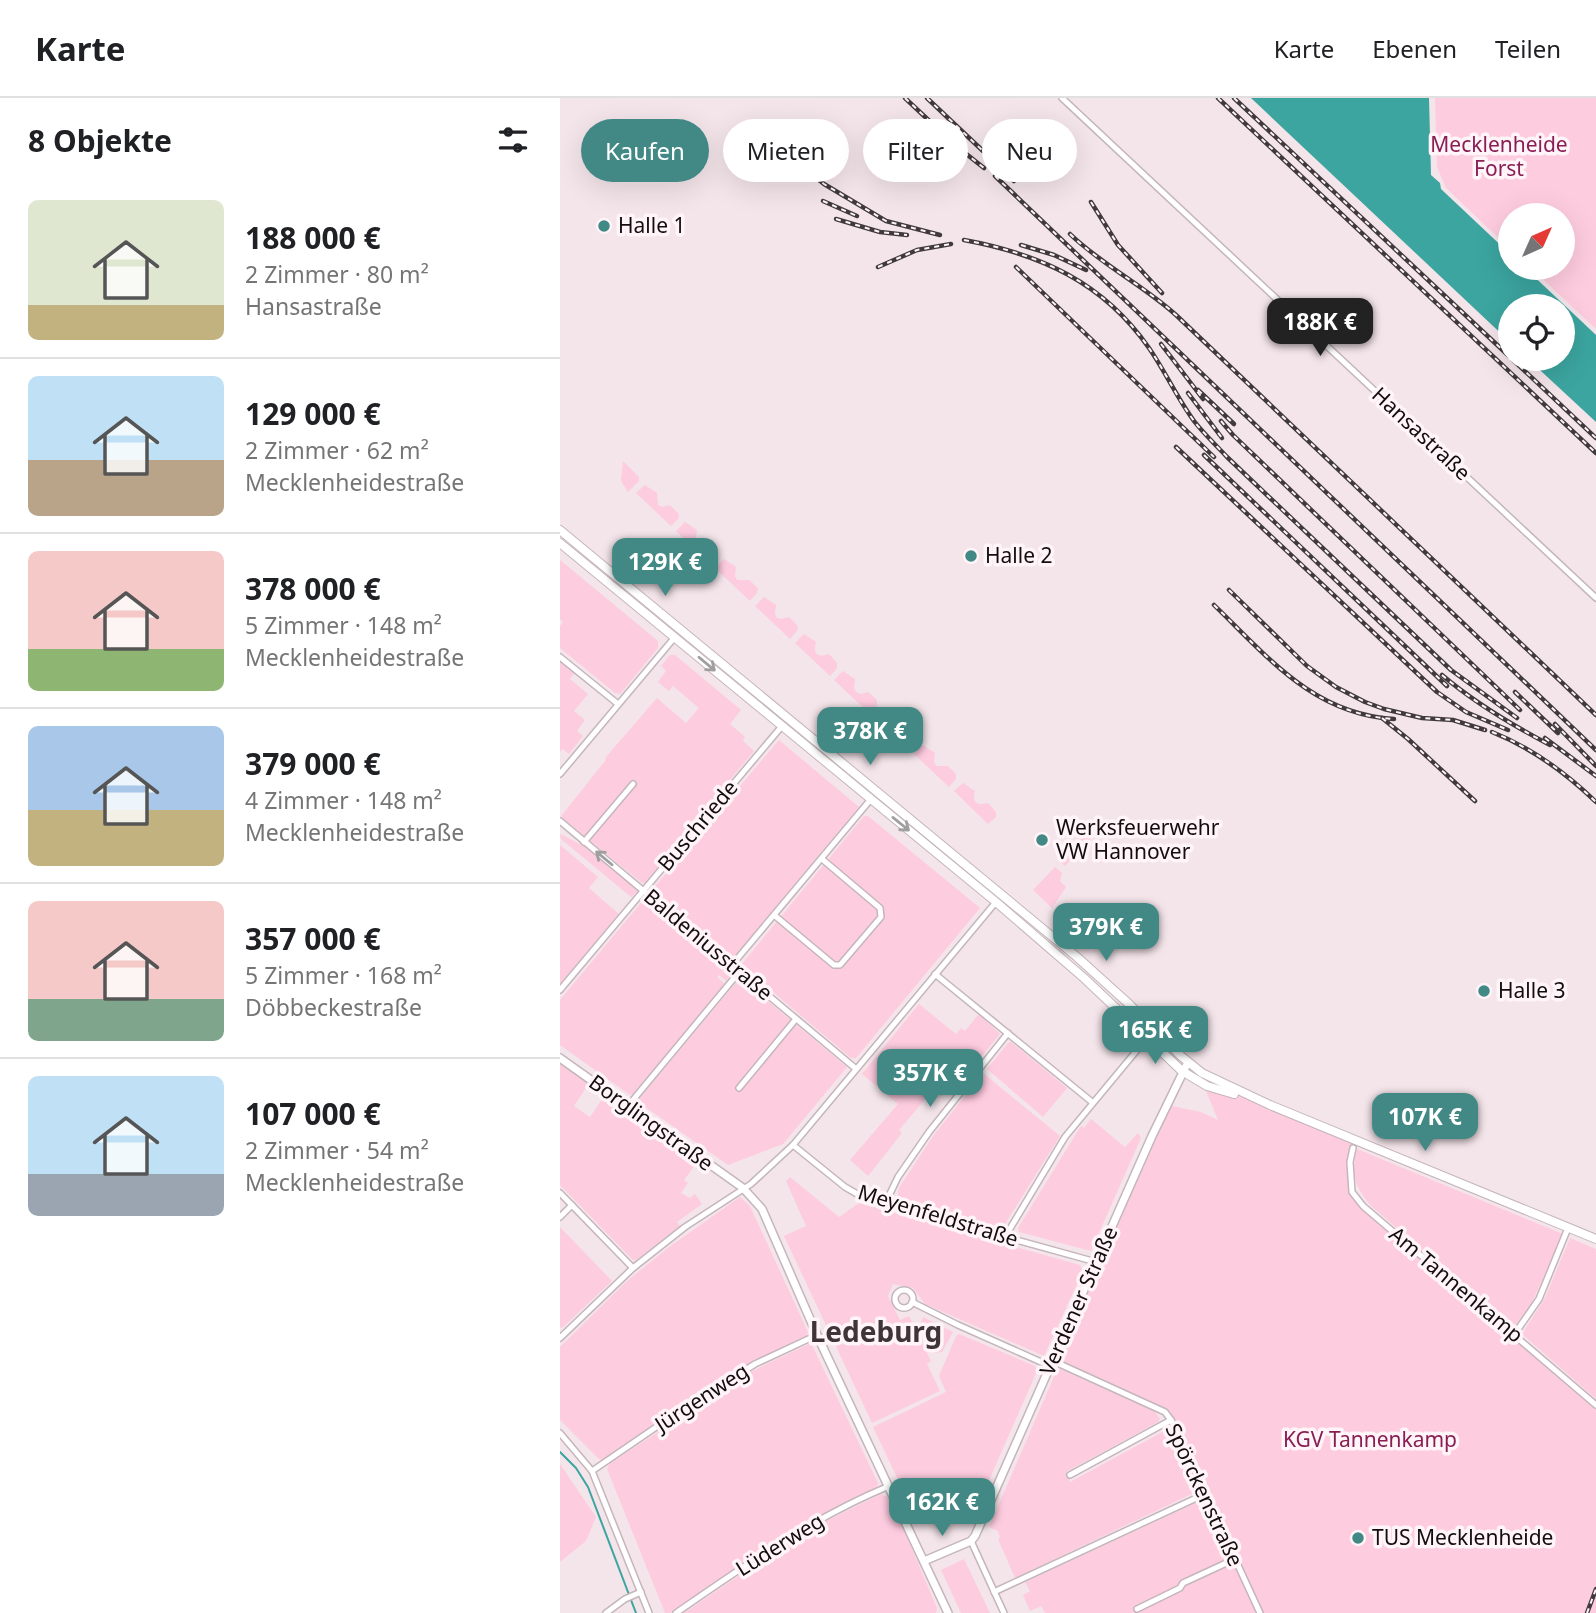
<!DOCTYPE html>
<html lang="de">
<head>
<meta charset="utf-8">
<style>
	body { margin:0; font-family:"Noto Sans",sans-serif; background:#f6f6f6; color:#202124; height:100vh; display:flex; flex-direction:column; font-size:26px; white-space:nowrap }
	* { box-sizing:border-box; margin:0 }
	p { font-size:23px; color:#757577 }
	.icon { flex:none; width:38px; height:38px; fill:none; stroke:currentColor; stroke-width:2; stroke-linecap:round; stroke-linejoin:round }
	.map { position:relative; flex:1; overflow:hidden }
	.drawer { display:flex; flex-direction:column; background:#fff; width:560px }
	.drawer>* { flex:none }
	.banner { position:absolute; left:21px; top:21px; width:665px; height:63px; display:flex; gap:14px }
	.needle { width:46px; rotate:45deg }
	.tools { position:absolute; left:938px; top:105px; display:grid; gap:14px }
	.tools a { display:grid; place-items:center; width:77px; height:77px; border-radius:50%; background:#fff; box-shadow:0 7px 28px #0002; font-size:35px }
	.price { position:absolute; translate:-50% -60px; padding:0 16px; border-radius:14px; background:#428985; color:#fff; font-size:23px; line-height:46px; filter:drop-shadow(0 2px 4px #0008) }
	.price::after { content:''; position:absolute; left:50%; top:42px; width:21px; height:16px; margin-left:-10px; background:inherit; clip-path:polygon(0 0,100% 0,50% 100%) }
	.price.active { background:#222; color:#fff }
	ul { padding:0; list-style:none }
	li { display:flex; align-items:center; gap:21px; height:175px; padding:0 28px }
	li+li { border-top:2px solid #e0e0e0 }
	li span { display:grid; place-items:center; flex:none; width:196px; height:140px; border-radius:10px; color:#555 }
	li>.icon { margin-inline-start:auto }
	span .icon { width:84px; height:84px; fill:#fffc; stroke-width:1 }
	li b { font-size:30px }
	h2 { display:flex; justify-content:space-between; align-items:center; height:84px; padding:0 28px; font-size:30px }
	.chip { padding:0 24px; border-radius:32px; background:#fff; box-shadow:0 7px 28px #0002; font-size:24px; line-height:63px }
	.chip.active { background:#428985; color:#fff }
	header { display:flex; align-items:center; gap:42px; box-sizing:border-box; height:98px; padding:0 35px; background:#fff; border-bottom:2px solid #e0e0e0 }
	header strong { font-size:33px }
	nav { display:flex; gap:38px; margin-inline-start:auto; font-size:24px }
	main { display:flex; flex:1; min-height:0 }
	.map>svg:first-child { display:block }
</style>
</head>
<body>
<header>
<strong>Karte</strong>
<nav><a>Karte</a><a>Ebenen</a><a>Teilen</a></nav>
</header>
<main>
<section class="drawer">
<h2>8 Objekte<svg class="icon" aria-label="filters" viewBox="0 0 24 24"><path d="M4 7h16M4 17h16"/><circle cx="9" cy="7" r="2"/><circle cx="15" cy="17" r="2"/></svg></h2>
<ul>
<li><span style="background:linear-gradient(#dfe7d0 75%,#c2b280 0)"><svg class="icon" aria-label="home" viewBox="0 0 24 24"><path d="M3 11l9-7 9 7M6 9v11h12V9"/></svg></span><div><b>188 000 €</b><p>2 Zimmer · 80 m²</p><p>Hansastraße</p></div></li>
<li><span style="background:linear-gradient(#bfe0f5 60%,#b9a48a 0)"><svg class="icon" aria-label="home" viewBox="0 0 24 24"><path d="M3 11l9-7 9 7M6 9v11h12V9"/></svg></span><div><b>129 000 €</b><p>2 Zimmer · 62 m²</p><p>Mecklenheidestraße</p></div></li>
<li><span style="background:linear-gradient(#f6c9c9 70%,#8fb573 0)"><svg class="icon" aria-label="home" viewBox="0 0 24 24"><path d="M3 11l9-7 9 7M6 9v11h12V9"/></svg></span><div><b>378 000 €</b><p>5 Zimmer · 148 m²</p><p>Mecklenheidestraße</p></div></li>
<li><span style="background:linear-gradient(#a9c7e8 60%,#c2b280 0)"><svg class="icon" aria-label="home" viewBox="0 0 24 24"><path d="M3 11l9-7 9 7M6 9v11h12V9"/></svg></span><div><b>379 000 €</b><p>4 Zimmer · 148 m²</p><p>Mecklenheidestraße</p></div></li>
<li><span style="background:linear-gradient(#f6c9c9 70%,#7fa58c 0)"><svg class="icon" aria-label="home" viewBox="0 0 24 24"><path d="M3 11l9-7 9 7M6 9v11h12V9"/></svg></span><div><b>357 000 €</b><p>5 Zimmer · 168 m²</p><p>Döbbeckestraße</p></div></li>
<li><span style="background:linear-gradient(#bfe0f5 70%,#9aa5b1 0)"><svg class="icon" aria-label="home" viewBox="0 0 24 24"><path d="M3 11l9-7 9 7M6 9v11h12V9"/></svg></span><div><b>107 000 €</b><p>2 Zimmer · 54 m²</p><p>Mecklenheidestraße</p></div></li>
</ul>
</section>
<div class="map">
<svg width="1036" height="1515" viewBox="0 0 1036 1515">
	<rect width="100%" height="100%" fill="#f4e5ea"/>
	<g fill="#feccdf">
		<path d="M875,0h161v231l-65,-61h32v-53h-53v34l-64,-61 -9,-21z"/>
		<path d="M63,363l16,16v4l-11,11 -7,-11z"/>
		<path d="M85,387l12,8 1,12 4,2 8,-2 9,9 -1,5 -7,7 -35,-33z"/>
		<path d="M125,424l12,8 -1,9 2,4h12l8,8v5l-7,8 -35,-33z"/>
		<path d="M164,461l12,8 -1,9 2,4h12l9,8 -1,5 -7,8 -35,-33z"/>
		<path d="M0,462l98,81v7l-38,46 -5,-1 -55,-45v-22l3,-4 -3,-3z"/>
		<path d="M204,499l12,8 -1,9 2,4 4,1 8,-2 9,9 -1,5 -7,8 -35,-33z"/>
		<path d="M244,536l12,8c-3,12 1,16 13,12l8,9v5l-7,8 -35,-33z"/>
		<path d="M110,557h5l66,55 -11,14 15,13 -2,4 11,10 -109,132h-3l-80,-65v-3l43,-54 1,-4 51,-59 29,25 13,-15 -26,-22 -4,5 -11,-9 8,-11 -5,-5z"/>
		<path d="M0,560l16,13 -6,8 18,15 -14,17 11,9 -8,11 6,5 -14,18 -6,-5 -3,3z"/>
		<path d="M283,573l12,8 -1,9 2,4 5,2 7,-2 9,8v6l-8,7 -35,-33z"/>
		<path d="M323,610l12,8 -1,9 2,4 12,-1 9,9 -1,5 -7,8 -35,-33z"/>
		<path d="M219,642l80,67 -124,149 -5,1 -76,-63 -2,-4z"/>
		<path d="M363,647l12,8 -1,9 2,4h12l8,8v5l-7,8 -35,-33z"/>
		<path d="M403,685l12,8c-3,11 1,15 13,12l8,9v5l-8,7 -34,-33z"/>
		<path d="M304,718h4l112,92 -124,150h-5l-110,-93z"/>
		<path d="M535,727l5,4 -35,37 -7,-7v-4l5,-5 4,3z"/>
		<path d="M0,736l28,14 48,40 2,3 -7,6 -70,-58z"/>
		<path d="M0,747l38,32 -9,11 30,26 -59,70z"/>
		<path d="M495,769l7,6 -2,8 6,6 -14,21 -19,-18z"/>
		<path d="M85,800l17,12 70,63 -6,8 -7,-6 -2,2 8,7 -92,110 -3,1 -70,-50v-45z"/>
		<path d="M180,880l107,89 -64,77 -55,21 -87,-61 -2,-5z"/>
		<path d="M359,906l37,30 5,-6 4,3 14,-17 21,20 -24,29 -3,-1 -28,32 -4,2 -8,-6 -34,40 3,3 -34,43 -18,-16 48,-56 -36,-30z"/>
		<path d="M451,944l56,46 -24,29 -56,-48 21,-26z"/>
		<path d="M0,964l29,21 -15,23 16,11 13,-19 92,67 -11,15 4,3 -7,10 9,5 5,-4 7,10 -25,18 3,4 -44,34h-3l-73,-75z"/>
		<path d="M423,975l77,63 -58,93 -102,-28 -3,-3 2,-10 34,-52z"/>
		<path d="M647,988l63,19 86,35 -5,14 1,37 11,15 233,199v208h-336l-95,-201 -112,-51 114,-256 34,7 17,8 -12,-29z"/>
		<path d="M531,1021l34,28 13,-14 3,5 -50,113 -72,-19 -1,-4 63,-102 3,2z"/>
		<path d="M797,1051l206,85 -33,73 -15,19h-4l-140,-120c-17,-21 -20,-31 -14,-57z"/>
		<path d="M230,1079l49,40 20,-14 221,62 3,6 -39,85 -119,-52 -12,-16 -20,-4 -5,12 12,24 9,-4 22,45 -4,3 13,27 -68,32 -88,-187 22,-10 -20,-45z"/>
		<path d="M180,1099l10,9 58,126 -1,4c-73,35 -138,79 -205,124l-3,-1 -39,-39v-73l66,-65 43,-35z"/>
		<path d="M0,1129l52,54 -50,47 -2,-1z"/>
		<path d="M1010,1140l26,11v150l-74,-65 23,-36z"/>
		<path d="M363,1219l30,15 -11,20 -9,1 -13,-28z"/>
		<path d="M399,1236l76,32 2,5 -64,146 -22,-9 -33,14 -45,-95 73,-35 -7,-16 17,-40z"/>
		<path d="M251,1245l67,140 -1,4 -97,51 -110,75h-5l-58,-144 2,-5 139,-91z"/>
		<path d="M500,1271l94,42 6,8 -2,3 -92,50 4,10 96,-52 6,1 26,60 -183,87 -17,-39 2,-2 -2,-6 -9,-4 67,-155z"/>
		<path d="M0,1366l36,53 -10,24 -26,21z"/>
		<path d="M321,1396l10,5 46,109 -1,5h-252l116,-79z"/>
		<path d="M640,1403l5,2 52,110h-212l-4,-7 -11,5 -7,-16 7,-4 -5,-9z"/>
		<path d="M404,1461l26,54h-29l-20,-43z"/>
	</g>
	<path fill="#3ca5a0" d="M691,0h178l2,77 9,8 1,6 69,65v14h15l71,67v87l-68,-63h35v-53h-53v36z"/>
	<g fill="none" stroke-linecap="round" stroke-linejoin="round">
		<path stroke="#3ca5a0" stroke-width="2" d="M0,1354l16,16 12,19 48,126"/>
		<g stroke="#c4b6bb" stroke-width="8">
			<g id="minor">
				<path d="M502,0l534,500"/>
				<path d="M0,559l58,47"/>
				<path d="M0,676l115,-137"/>
				<path d="M0,723l295,247"/>
				<path d="M24,744l49,-58"/>
				<path d="M214,817l60,50h6l41,-48 -1,-9 -58,-49"/>
				<path d="M172,867l139,-166"/>
				<path d="M375,876l157,128"/>
				<path d="M0,892l222,-264"/>
				<path d="M179,990l57,-69"/>
				<path d="M68,1008l112,-135"/>
				<path d="M233,1047l52,42 19,11 232,64"/>
				<path d="M793,1050l-3,14 2,30 11,14 233,199"/>
				<path d="M0,1095l73,75"/>
				<path d="M325,1106l13,-27 31,-45 79,-99"/>
				<path d="M0,1119l12,-12"/>
				<path d="M445,1139l60,-100 82,-99"/>
				<circle cx="344" cy="1201" r="9"/>
				<path d="M352,1204l46,23 92,41"/>
				<path d="M954,1237l25,-36 29,-71"/>
				<path d="M0,1240l73,-70 52,-41 66,-43 42,-39 203,-243"/>
				<path d="M493,1263l112,51 6,8 89,193"/>
				<path d="M0,1335l32,38 57,142"/>
				<path d="M32,1373l95,-65 68,-42 62,-29"/>
				<path d="M510,1377l101,-55"/>
				<path d="M411,1443l33,72"/>
				<path d="M434,1494l211,-98"/>
				<path d="M577,1511l43,-21 3,-5 52,-24"/>
				<path d="M46,1515l19,-14 16,-7"/>
				<path d="M116,1515c68,-47 136,-95 213,-127"/>
			</g>
		</g>
		<g stroke="#c4b6bb" stroke-width="10">
			<g id="tertiary">
				<path d="M0,960l183,130 19,21 55,126 131,278"/>
				<path d="M364,1463l47,-20 4,-5 177,-400 36,-74"/>
			</g>
		</g>
		<g stroke="#c4b6bb" stroke-width="10">
			<g id="secondary">
				<path d="M0,432l517,427 52,47 52,52 21,17 68,32 326,134"/>
				<path d="M0,445l436,359 88,76 98,93 25,15 27,8"/>
			</g>
		</g>
		<use href="#minor" stroke="#fff" stroke-width="5"/>
		<use href="#tertiary" stroke="#fff" stroke-width="7"/>
		<use href="#secondary" stroke="#fff" stroke-width="8"/>
		<g stroke="#413a3c" stroke-width="4.5">
			<g id="rail">
				<path d="M345,0l50,47 29,23"/>
				<path d="M367,0l56,53"/>
				<path d="M658,0l378,355"/>
				<path d="M674,0l276,259"/>
				<path d="M231,60l33,26 62,37 54,14"/>
				<path d="M431,61l23,22"/>
				<path d="M435,78l601,574"/>
				<path d="M263,103l34,15"/>
				<path d="M531,104l27,43 44,48"/>
				<path d="M276,121l44,13 27,3"/>
				<path d="M510,136c32,31 73,51 106,81l420,400"/>
				<path d="M404,142c76,14 139,42 185,108 16,23 28,50 45,73 10,13 22,24 33,36l224,213 66,48"/>
				<path d="M461,147l33,10 32,15"/>
				<path d="M318,169l39,-17 34,-6"/>
				<path d="M456,169l198,190"/>
				<path d="M601,246l42,55"/>
				<path d="M952,261l84,79"/>
				<path d="M638,292l36,34"/>
				<path d="M628,295l34,45"/>
				<path d="M661,323l12,14 287,275"/>
				<path d="M616,349l261,245 29,20 42,18"/>
				<path d="M644,357l243,231"/>
				<path d="M669,492l78,76 29,21 29,15 19,7 38,9 31,2 32,10"/>
				<path d="M654,507c54,52 99,109 180,114"/>
				<path d="M882,577c33,28 70,50 108,70"/>
				<path d="M955,594l43,41"/>
				<path d="M822,620l26,21 67,62"/>
				<path d="M995,626l41,42"/>
				<path d="M932,634c40,16 73,40 104,70"/>
				<path d="M985,640l51,38"/>
				<path d="M1027,1515l9,-24"/>
			</g>
		</g>
		<use href="#rail" stroke="#fff4f7" stroke-width="2" stroke-dasharray="5" stroke-linecap="butt"/>
	</g>
	<defs><path id="oneway-shaft" d="M-6 0H5M1.5-3L5.5 0L1.5 3" fill="none" stroke-width="1.6" stroke-linecap="round" stroke-linejoin="round" transform="scale(1.75)"/></defs>
	<g stroke="#a09e9f">
		<use href="#oneway-shaft" transform="translate(147 566) rotate(40)"/>
		<use href="#oneway-shaft" transform="translate(341 726) rotate(39)"/>
		<use href="#oneway-shaft" transform="translate(44 760) rotate(-140)"/>
	</g>
	<g fill="#428985" stroke="#fff4f7" stroke-width="2.5">
		<circle cx="44" cy="128" r="7"/>
		<circle cx="411" cy="458" r="7"/>
		<circle cx="482" cy="742" r="7"/>
		<circle cx="924" cy="893" r="7"/>
		<circle cx="798" cy="1440" r="7"/>
	</g>
	<g text-anchor="middle" stroke-width="7" stroke-linejoin="round" paint-order="stroke">
		<g font-size="21" fill="#881e54" stroke="#fff4f7">
			<text x="939" y="54">Mecklenheide<tspan x="939" dy="24">Forst</tspan></text>
			<text x="810" y="1349">KGV Tannenkamp</text>
		</g>
		<g font-size="21" fill="#120d0f" stroke="#fff4f7" text-anchor="start">
			<text x="58" y="135">Halle 1</text>
			<text x="425" y="465">Halle 2</text>
			<text x="496" y="737">Werksfeuerwehr<tspan x="496" dy="24">VW Hannover</tspan></text>
			<text x="938" y="900">Halle 3</text>
			<text x="812" y="1447">TUS Mecklenheide</text>
		</g>
		<g font-size="21" fill="#120d0f" stroke="#fff4f7">
			<text transform="translate(861 336) rotate(43)" y="7">Hansastraße</text>
			<text transform="translate(138 728) rotate(-50)" y="7">Buschriede</text>
			<text transform="translate(148 847) rotate(40)" y="7">Baldeniusstraße</text>
			<text transform="translate(91 1025) rotate(36)" y="7">Borglingstraße</text>
			<text transform="translate(378 1118) rotate(17)" y="7">Meyenfeldstraße</text>
			<text transform="translate(896 1187) rotate(40)" y="7">Am Tannenkamp</text>
			<text transform="translate(519 1203) rotate(-66)" y="7">Verdener Straße</text>
			<text transform="translate(142 1300) rotate(-33)" y="7">Jürgenweg</text>
			<text transform="translate(644 1397) rotate(65)" y="7">Spörckenstraße</text>
			<text transform="translate(220 1447) rotate(-32)" y="7">Lüderweg</text>
		</g>
		<g font-size="28" font-weight="bold" fill="#3f3438" stroke="#fff4f7">
			<text x="316" y="1244">Ledeburg</text>
		</g>
	</g>
</svg>
<div class="tools">
<a><svg class="needle" viewBox="-14 -14 28 28"><path d="M0-13l5 13h-10z" fill="#e53935"/><path d="M0 13l5-13h-10z" fill="#757577"/></svg></a>
<a><svg class="icon" aria-label="locate" viewBox="0 0 24 24"><circle cx="12" cy="12" r="6"/><path d="M12 2v4M12 18v4M2 12h4M18 12h4"/></svg></a>
</div>
<b class="price active" style="left:760px;top:260px">188K €</b>
<b class="price" style="left:105px;top:500px">129K €</b>
<b class="price" style="left:310px;top:669px">378K €</b>
<b class="price" style="left:546px;top:865px">379K €</b>
<b class="price" style="left:595px;top:968px">165K €</b>
<b class="price" style="left:370px;top:1011px">357K €</b>
<b class="price" style="left:865px;top:1055px">107K €</b>
<b class="price" style="left:382px;top:1440px">162K €</b>
<div class="banner">
<a class="chip active">Kaufen</a>
<a class="chip">Mieten</a>
<a class="chip">Filter</a>
<a class="chip">Neu</a>
</div>
</div>
</main>
</body>
</html>
